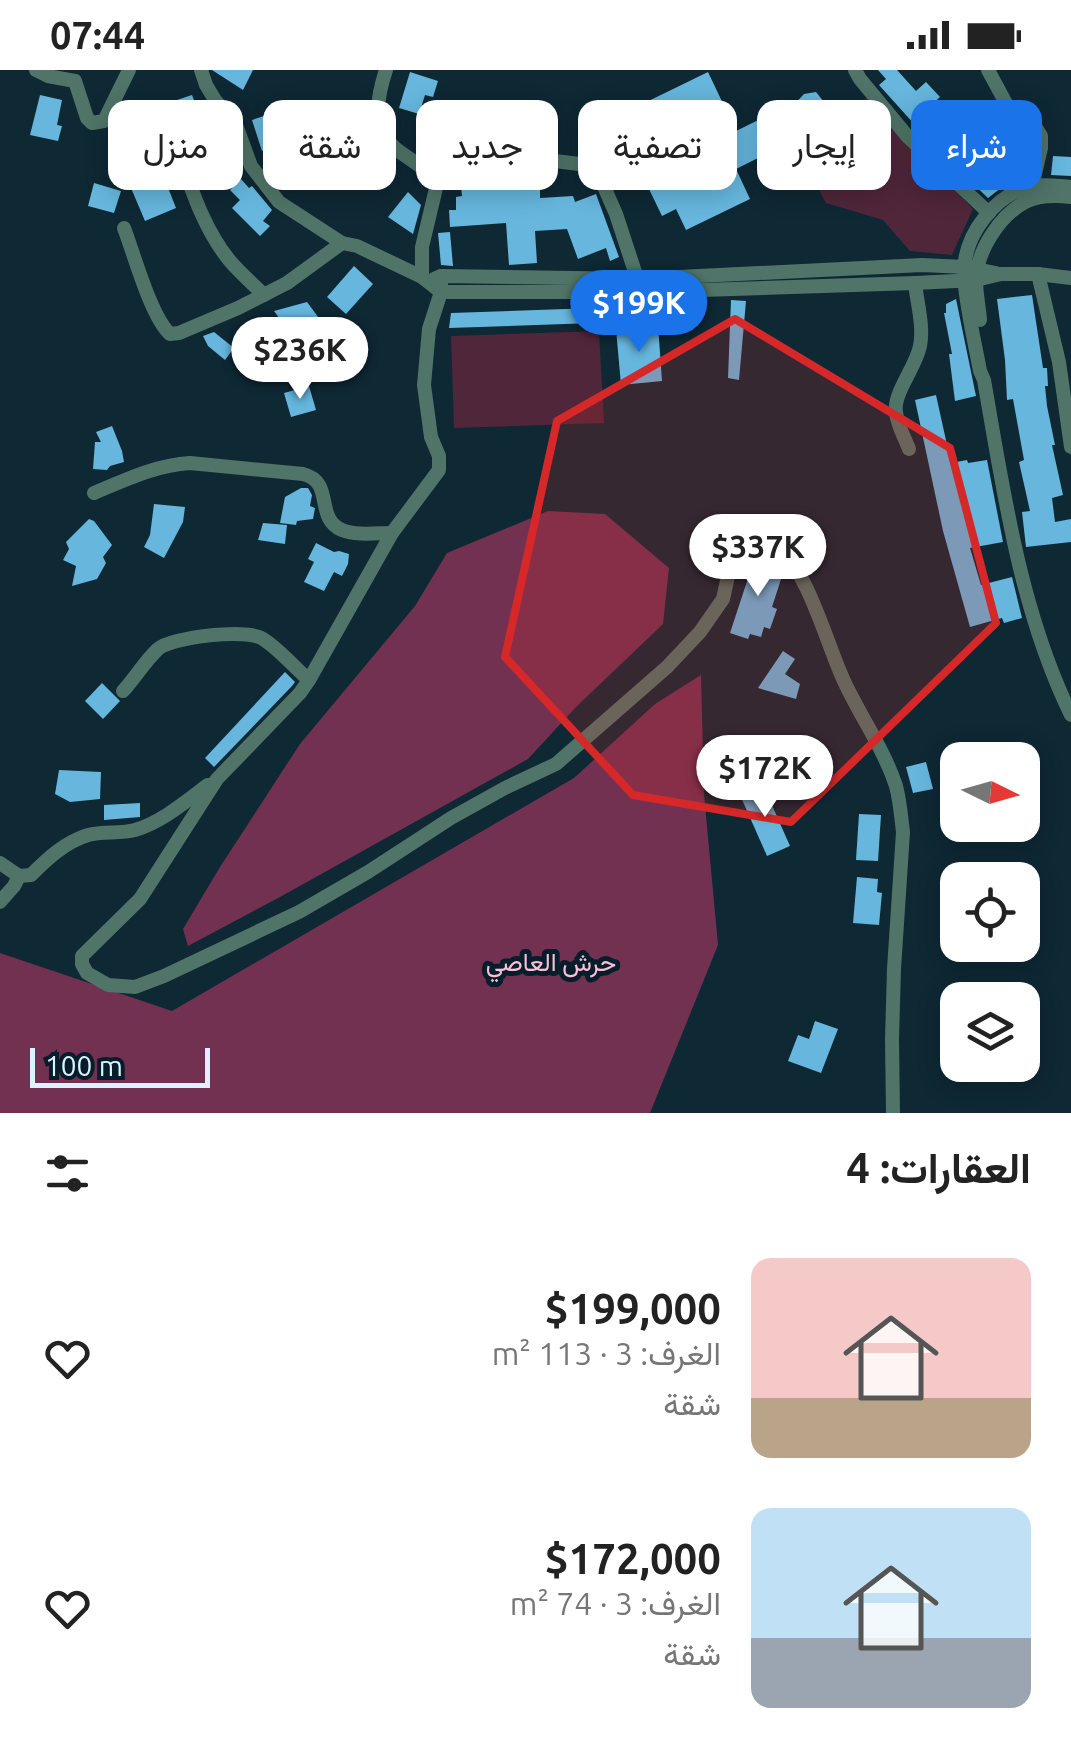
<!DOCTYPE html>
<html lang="ar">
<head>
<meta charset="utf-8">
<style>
	body { margin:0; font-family:Ubuntu,Vazirmatn,sans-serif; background:#f2f2f2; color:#222; direction:rtl; height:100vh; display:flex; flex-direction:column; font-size:38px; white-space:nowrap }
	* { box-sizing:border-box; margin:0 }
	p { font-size:32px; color:#767676 }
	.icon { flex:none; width:55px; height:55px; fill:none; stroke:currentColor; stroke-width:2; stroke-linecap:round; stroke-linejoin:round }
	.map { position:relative; height:1043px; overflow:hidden; direction:ltr }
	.side { display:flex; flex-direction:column; background:#fff; flex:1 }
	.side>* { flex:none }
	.hud { position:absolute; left:30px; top:30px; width:1012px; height:90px; direction:rtl; display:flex; gap:20px }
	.needle { width:65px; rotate:95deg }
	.fabs { position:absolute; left:940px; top:672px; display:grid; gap:20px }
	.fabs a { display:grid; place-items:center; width:100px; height:100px; border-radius:20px; background:#fff; box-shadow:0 5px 25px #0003; font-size:50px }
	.scale { position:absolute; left:30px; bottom:25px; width:180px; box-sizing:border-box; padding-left:10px; border:5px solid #dcf2fe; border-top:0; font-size:28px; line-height:35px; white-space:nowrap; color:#dcf2fe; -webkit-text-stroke:8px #051e2a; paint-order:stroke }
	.price { position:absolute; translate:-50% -85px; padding:0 22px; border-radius:35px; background:#fff; color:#222; font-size:32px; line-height:65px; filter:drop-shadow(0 2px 5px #0008) }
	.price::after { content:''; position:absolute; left:50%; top:60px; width:30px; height:22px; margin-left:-15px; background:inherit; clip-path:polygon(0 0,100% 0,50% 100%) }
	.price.selected { background:#1a73e8; color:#fff }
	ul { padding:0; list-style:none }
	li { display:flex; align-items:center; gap:30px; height:250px; padding:0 40px }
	li span { display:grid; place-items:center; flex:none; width:280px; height:200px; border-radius:20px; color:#555 }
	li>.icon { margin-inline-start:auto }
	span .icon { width:120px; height:120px; fill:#fffc; stroke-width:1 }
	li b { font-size:42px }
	h2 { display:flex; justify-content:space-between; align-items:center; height:120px; padding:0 40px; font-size:42px }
	.tag { padding:0 35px; border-radius:20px; background:#fff; box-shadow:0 5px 25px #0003; font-size:35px; line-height:90px }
	.tag.selected { background:#1a73e8; color:#fff }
	.status { display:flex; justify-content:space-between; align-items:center; height:70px; padding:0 50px; background:#fff; direction:ltr }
	.status svg { height:28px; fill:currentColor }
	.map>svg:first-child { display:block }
</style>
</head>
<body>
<div class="status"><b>07:44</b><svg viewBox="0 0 49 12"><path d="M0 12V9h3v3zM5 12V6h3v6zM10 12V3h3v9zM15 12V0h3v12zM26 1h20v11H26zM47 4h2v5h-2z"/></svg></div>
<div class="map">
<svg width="1071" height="1043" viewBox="0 0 1071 1043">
	<rect width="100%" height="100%" fill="#0e2834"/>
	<g fill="#50263a">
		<path d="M866,28l107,111 -21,46 -42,-4 -27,-31 -57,-17 -27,-51z"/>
		<path d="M599,261l5,92 -150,5 -3,-92z"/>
	</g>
	<g fill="#733152">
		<path d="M548,441l57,3 64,54 -6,56 -87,83 -48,52 -248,138 -92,49 -5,-17 37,-62 80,-123 115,-138 32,-53z"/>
		<path d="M701,605l3,119 14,151 -68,168h-650v-160l172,58 402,-233 81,-74z"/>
	</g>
	<g fill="#66b6dd">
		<path d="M212,0h41l-10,20z"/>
		<path d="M878,0h19l19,21 10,-9 14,15 -11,10 2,3 -16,15 -36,-40 7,-6z"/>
		<path d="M410,2l28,9 -5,16 -8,-2 -6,19 -20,-6z"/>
		<path d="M708,2l28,59 51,-25 2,4 15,-16 12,-2 8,10 -4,3 5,6 -26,21 1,2 -9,5 4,3 -13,11 -6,-4 -40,20 14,30 -64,31 -10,-21 -14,7 -39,-81 -23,11 -9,-17z"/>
		<path d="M40,25l22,5 -5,25 5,1 -4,15 -28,-6z"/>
		<path d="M192,25l7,18 -21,7 -7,-18z"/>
		<path d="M270,44l10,31 -18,6 -10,-31z"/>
		<path d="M358,63l7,18 -19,5 -24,11 -3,-14 23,-6 -3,-9z"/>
		<path d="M994,68l32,28 -3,12 -22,10 -13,10 -21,-20 4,-5 -7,-6z"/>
		<path d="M1053,86l18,1v19l-20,-1z"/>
		<path d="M494,94l2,20h44v14l33,-2 2,6 21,-8 23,63 -9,4 -4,-13 -28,11 -11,-30 -32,2 2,32 -28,2 -3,-42 -56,4 -1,-17h7v-13l6,-1 -3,-29z"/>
		<path d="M154,108l11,2 11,28 -31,13 -14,-33z"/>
		<path d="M241,109l8,9 3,-2 20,24 -9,11 7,5 -10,10 -28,-28 8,-8 -10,-10z"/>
		<path d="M94,113l27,8 -7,22 -26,-7z"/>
		<path d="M408,122l13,13 -8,29 -25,-17z"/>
		<path d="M450,162l3,34 -12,-1 -3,-32z"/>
		<path d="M354,196l19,18 -27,30 -19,-17z"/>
		<path d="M1032,225l11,73h4l1,18h-3l2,20 8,39h-3l11,50 -11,3 3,24 16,-3v23l-45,5 -4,-35 8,-1 -11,-49 5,-2 -11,-61 -6,1 -2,-40 -8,-61z"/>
		<path d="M956,229l20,97 -21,5 -6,-47h3l-8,-41h2v-9z"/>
		<path d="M731,230l15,1 -7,79 -11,-2z"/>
		<path d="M307,232l17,23 -26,19 -24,-33z"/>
		<path d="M624,237l-2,15 -173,6 2,-15z"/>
		<path d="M658,255l4,56 -41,4 -5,-56z"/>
		<path d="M214,262l20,16 -9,12 -17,-14 -5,-10z"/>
		<path d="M309,316l7,24 -25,7 -7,-24z"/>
		<path d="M936,325l15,68 16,-3 1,3 19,-3 16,82 -33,6 11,37 31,-8 10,41 -18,5 -2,-5 -32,9 -27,-96 -28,-131z"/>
		<path d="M112,356l10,25 2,11 -14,4 -3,4 -14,-1 2,-27h6l-5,-10z"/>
		<path d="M301,418h7l4,7 -2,11 5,2 -2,11 -16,2 -1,4 -16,-2 5,-26z"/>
		<path d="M154,434l31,3 -2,15 -19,36 -20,-11 6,-12z"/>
		<path d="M89,449l5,2 18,24 -9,12 3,6 -9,16 -25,7 4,-20 -13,-6 6,-11 -3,-7z"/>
		<path d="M263,453l24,2 -2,19 -27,-4z"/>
		<path d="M316,473l18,9 5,-1 10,3 -1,10 -6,12 -8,-4 -10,19 -20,-9 10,-20 -6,-3z"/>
		<path d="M767,488l11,3 6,9 -12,37 5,2 -7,20 -6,-2 -3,10 -11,-3 -2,5 -18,-6 24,-73z"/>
		<path d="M783,581l12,8 -10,15 15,10 -4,15 -38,-11z"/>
		<path d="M285,602l10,10 -3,4 -78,81 -9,-9z"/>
		<path d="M102,613l18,18 -17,18 -18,-18z"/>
		<path d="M926,692l7,27 -20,4 -7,-26z"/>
		<path d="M59,700l42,2 -1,27 -30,3 -15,-8z"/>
		<path d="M763,715l27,61 -23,10 -27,-61z"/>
		<path d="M140,733v14l-36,3v-15z"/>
		<path d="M859,744l22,1 -3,46 -22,-1z"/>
		<path d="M857,807l21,2 -1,13 5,1 -3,32 -26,-2z"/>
		<path d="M815,951l23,8 -17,44 -33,-12 10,-26 11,4z"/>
	</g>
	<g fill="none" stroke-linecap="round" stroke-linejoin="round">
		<g stroke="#507468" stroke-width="14">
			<path d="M36,0l12,6 27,5 12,37 5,5 12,-2 25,-51"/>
			<path d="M201,0l5,15 9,15 21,25 15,41 28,36 63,41 15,3 65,31 19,15h200l274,-9 61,-3 25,-6h37l21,88 12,85"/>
			<path d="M386,0c-10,30 -15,61 14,82 14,10 27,17 37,32l-15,63v30"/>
			<path d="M855,0l5,9 48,58 81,76"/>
			<path d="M988,0l20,37 28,21 5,8v12l-9,39"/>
			<path d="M179,84c13,37 26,77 51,107 10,12 23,23 34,34"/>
			<path d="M429,102l19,-15 35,-5 112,14 21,48 23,70"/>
			<path d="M1071,117c-13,-1 -26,-3 -39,-1 -37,8 -67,48 -68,85 0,27 11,72 16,100l4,9c20,114 36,230 87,335"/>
			<path d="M124,158c10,26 27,89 46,106l9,-1 59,-25 49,-25 55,-40"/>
			<path d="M1038,204l33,4"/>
			<path d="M441,206v16l-12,37 -5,56 7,52 8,19v14l-47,63 -83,147 -9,13 -83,86 -77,120 -58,57v8l5,9 21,12 27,2 29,-11 135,-64 69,-40 83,-54 54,-30 51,-24 111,-97 33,-35 23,-33 5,-23 11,-20 19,-10 17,-3c35,31 50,97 69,138 16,35 40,68 52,105 4,15 5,30 7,46l-9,137 -2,70 1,74"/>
			<path d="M434,209l7,-3 197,3 284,-14 43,2 31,6"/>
			<path d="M980,250c-1,-13 -4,-27 -4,-40 1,-29 23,-64 49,-78 14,-7 30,-7 46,-5"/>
			<path d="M909,379c-4,-11 -12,-24 -13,-37 -3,-19 20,-45 24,-66 4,-20 -3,-43 -5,-63"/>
			<path d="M94,423c31,-13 62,-28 96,-30l113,11c32,8 11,44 39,56 15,6 34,3 50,3"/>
			<path d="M123,621c12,-13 22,-30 35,-42 14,-12 89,-21 105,-10 16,10 31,28 46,41"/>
			<path d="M0,793l19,13 12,-1c16,-16 34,-33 57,-40 15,-4 32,-1 47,-5 27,-8 50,-28 73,-45"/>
			<path d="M0,832l14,-16 5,-10"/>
		</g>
	</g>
	<path fill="#d62828" fill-opacity="0.2" stroke="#d62828" stroke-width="8" stroke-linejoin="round" d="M735,249l215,129 46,175 -205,199 -158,-27 -128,-138 52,-236z"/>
	<g text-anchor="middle" stroke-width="10" stroke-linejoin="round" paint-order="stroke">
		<g font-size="25" fill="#fdbed9" stroke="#051e2a">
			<text x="551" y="901">حرش العاصي</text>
		</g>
	</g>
</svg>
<div class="fabs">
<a><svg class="needle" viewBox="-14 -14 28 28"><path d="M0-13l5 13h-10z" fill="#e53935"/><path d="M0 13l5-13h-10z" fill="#767676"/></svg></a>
<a><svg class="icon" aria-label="locate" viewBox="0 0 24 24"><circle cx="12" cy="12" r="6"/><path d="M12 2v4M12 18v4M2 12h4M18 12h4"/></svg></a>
<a><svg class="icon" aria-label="layers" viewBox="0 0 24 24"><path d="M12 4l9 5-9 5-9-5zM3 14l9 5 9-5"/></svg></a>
</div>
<div class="scale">100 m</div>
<b class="price selected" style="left:639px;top:285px">$199K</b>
<b class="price" style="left:300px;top:332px">$236K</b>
<b class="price" style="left:758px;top:529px">$337K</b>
<b class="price" style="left:765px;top:750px">$172K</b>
<div class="hud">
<a class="tag selected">شراء</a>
<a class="tag">إيجار</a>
<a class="tag">تصفية</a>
<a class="tag">جديد</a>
<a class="tag">شقة</a>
<a class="tag">منزل</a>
</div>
</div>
<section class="side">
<h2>العقارات: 4<svg class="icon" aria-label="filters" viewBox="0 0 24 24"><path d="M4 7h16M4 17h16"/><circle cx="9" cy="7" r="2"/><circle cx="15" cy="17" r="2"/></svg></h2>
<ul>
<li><span style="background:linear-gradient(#f6c9c9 70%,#b9a48a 0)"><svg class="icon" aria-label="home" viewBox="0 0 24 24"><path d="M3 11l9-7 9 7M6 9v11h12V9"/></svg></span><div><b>$199,000</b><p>الغرف: 3 · 113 m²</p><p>شقة</p></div><svg class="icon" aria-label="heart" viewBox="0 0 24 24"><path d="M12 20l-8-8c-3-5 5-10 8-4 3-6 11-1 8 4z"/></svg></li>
<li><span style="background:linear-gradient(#bfe0f5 65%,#9aa5b1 0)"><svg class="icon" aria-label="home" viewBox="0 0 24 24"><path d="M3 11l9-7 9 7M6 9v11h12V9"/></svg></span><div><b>$172,000</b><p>الغرف: 3 · 74 m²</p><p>شقة</p></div><svg class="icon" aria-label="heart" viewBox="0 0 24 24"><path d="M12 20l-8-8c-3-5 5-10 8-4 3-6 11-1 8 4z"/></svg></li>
</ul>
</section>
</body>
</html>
